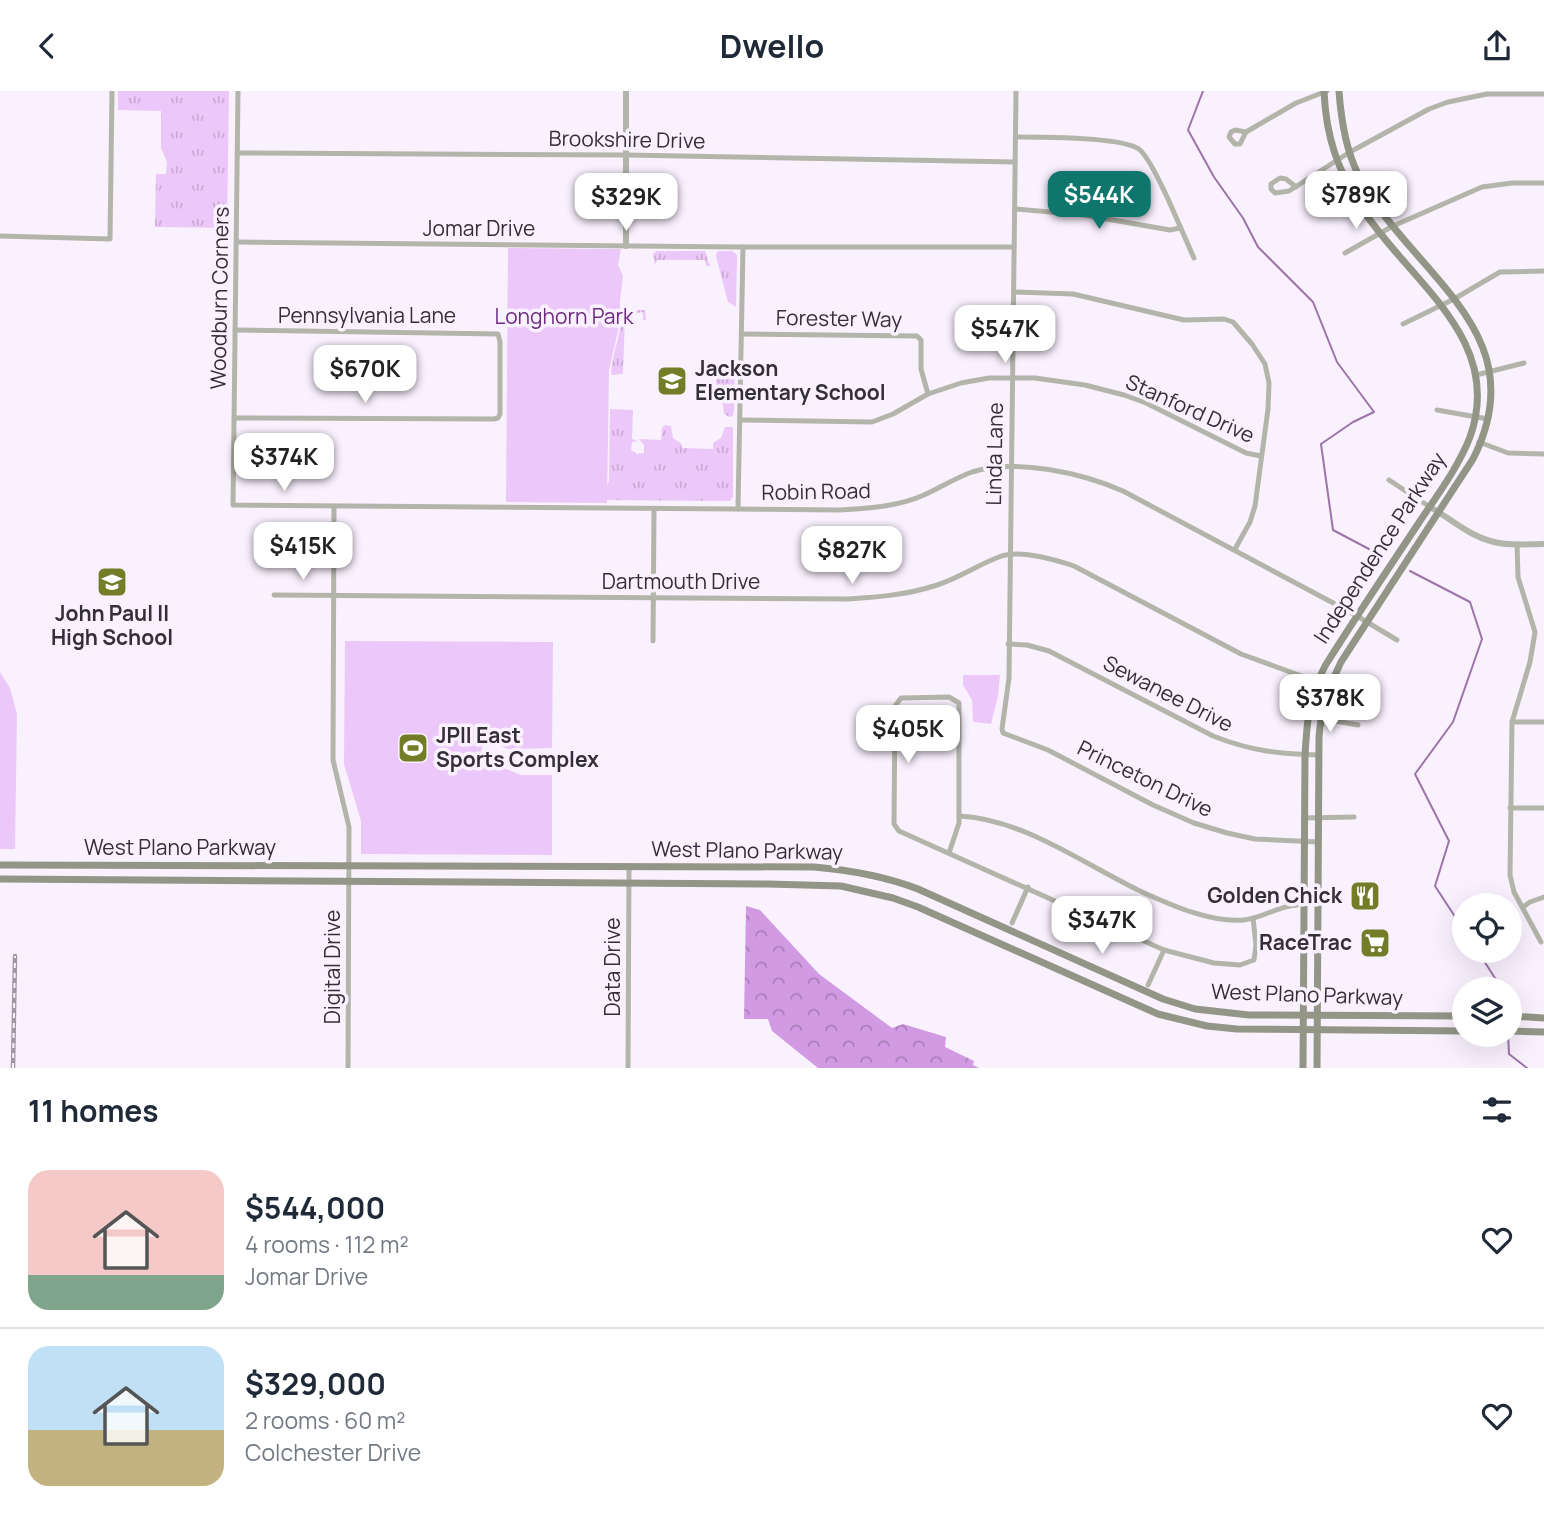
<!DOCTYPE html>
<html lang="en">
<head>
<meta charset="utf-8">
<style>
	body { margin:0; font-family:Manrope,sans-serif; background:#f6f6f7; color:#1f2937; height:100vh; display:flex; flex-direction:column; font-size:26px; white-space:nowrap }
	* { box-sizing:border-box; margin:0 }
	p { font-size:23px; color:#747a83 }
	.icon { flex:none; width:38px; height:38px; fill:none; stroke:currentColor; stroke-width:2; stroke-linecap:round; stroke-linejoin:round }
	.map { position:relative; height:977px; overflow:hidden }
	.details { display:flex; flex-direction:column; background:#fff; flex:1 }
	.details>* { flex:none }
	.buttons { position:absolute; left:1452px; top:802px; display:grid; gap:14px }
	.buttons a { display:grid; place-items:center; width:70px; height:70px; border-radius:50%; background:#fff; box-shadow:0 7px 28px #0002; font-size:35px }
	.price { position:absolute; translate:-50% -60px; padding:0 16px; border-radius:14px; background:#fff; color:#222; font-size:23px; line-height:46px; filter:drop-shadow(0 2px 4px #0008) }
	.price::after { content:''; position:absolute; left:50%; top:42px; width:21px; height:16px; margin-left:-10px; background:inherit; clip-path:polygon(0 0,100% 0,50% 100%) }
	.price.selected { background:#0f766e; color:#fff }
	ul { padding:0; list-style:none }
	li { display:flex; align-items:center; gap:21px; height:175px; padding:0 28px }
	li+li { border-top:2px solid #e0e1e3 }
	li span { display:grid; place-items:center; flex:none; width:196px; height:140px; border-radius:21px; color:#555 }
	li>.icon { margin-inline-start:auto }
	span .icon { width:84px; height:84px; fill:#fffc; stroke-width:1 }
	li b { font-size:30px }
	h2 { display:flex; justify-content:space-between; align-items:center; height:84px; padding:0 28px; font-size:30px }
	header { display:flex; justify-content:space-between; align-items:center; height:91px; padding:0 28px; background:#fff; font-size:32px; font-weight:700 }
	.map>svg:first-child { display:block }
</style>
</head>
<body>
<header><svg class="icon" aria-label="back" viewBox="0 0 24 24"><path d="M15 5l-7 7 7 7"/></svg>Dwello<svg class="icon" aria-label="share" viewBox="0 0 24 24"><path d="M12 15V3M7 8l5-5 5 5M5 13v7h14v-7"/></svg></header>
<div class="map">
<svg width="1544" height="977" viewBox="0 0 1544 977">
	<defs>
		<pattern id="grass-tufts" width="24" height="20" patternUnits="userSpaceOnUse" patternTransform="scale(1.75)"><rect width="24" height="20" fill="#ecc7f9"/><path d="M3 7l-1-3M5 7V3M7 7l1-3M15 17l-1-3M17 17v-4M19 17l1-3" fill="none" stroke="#cbabd6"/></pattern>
		<pattern id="forest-crowns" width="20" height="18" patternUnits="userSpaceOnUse" patternTransform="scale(1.75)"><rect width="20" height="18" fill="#d19ae3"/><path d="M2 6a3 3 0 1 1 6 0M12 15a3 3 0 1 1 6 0" fill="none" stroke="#aa7eb9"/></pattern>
	</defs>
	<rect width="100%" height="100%" fill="#faf1fe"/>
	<g fill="url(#grass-tufts)">
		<path d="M118,0h111l-2,137 -72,-1 1,-53h10l1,-12 -6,-14v-37l-43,-1z"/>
		<path d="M656,160h8l1,2v-2h40l5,15h-4l-1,-6h-48l-2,5 -2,-11z"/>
		<path d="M720,160h12l5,4 -1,52 -8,-5 -12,-46 1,-4z"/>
		<path d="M645,219l1,10h-3v-8l-18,3 -2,59 -12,1c1,-23 11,-42 11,-64z"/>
		<path d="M727,272l8,3 -1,45 -1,5 -4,1 -5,-3 -1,-9 -7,-7h7v-3h-7v-22z"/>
		<path d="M610,318l23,1 -1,29 6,2 -6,1 -1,8 6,4 7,-1v-8l-5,-6 22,1 1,-12 3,-3 6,1 2,12 9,6v4l31,1v-6l8,-5 4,-11h8v70l-3,4 -133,-1 8,-8 4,-11z"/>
	</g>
	<path fill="url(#forest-crowns)" d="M746,815l14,4 59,64 73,54 11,-4 43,13 -1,10 29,14 -1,4 6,3h-161l-46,-37 -4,-12h-24z"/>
	<g fill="#ecc7f9">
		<path d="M508,157l113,1 -3,16 5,11 -3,25v21l-11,48 -2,133 -101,-1z"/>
		<path d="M345,550l208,1 -1,106 -44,1 -23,-10 -6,19 42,17h31v80l-191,-1v-33l-17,-57z"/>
		<path d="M0,581l10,16 7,26 -2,135h-15z"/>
		<path d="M963,584h37l-2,21 -7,28 -18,-2 -1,-22 -9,-15z"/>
	</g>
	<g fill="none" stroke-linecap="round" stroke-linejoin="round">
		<g stroke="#9c74a9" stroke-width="2">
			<path d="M1203,0l-15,39 26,47 29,41 15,29 55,55 24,60 37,50 -21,10 -32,22 12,86 51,27"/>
			<path d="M1410,480l60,31 12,37 -29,83 -38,52 34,67 -14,45 30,46"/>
			<path d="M1477,859l25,39"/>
			<path d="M1508,943l1,20 18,14"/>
		</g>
		<g stroke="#b3b5aa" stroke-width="5">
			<path d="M238,0l-5,414 607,5c28,-2 57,-3 84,-15 16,-7 31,-17 48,-23 44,-14 110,1 151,19l229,122 45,27"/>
			<path d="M1016,0l-7,587 -7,51 1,4 45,17 105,55 41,18 33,10 28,6 63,3"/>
			<path d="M1235,39l11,2 -6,12h-5l-6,-7 2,-5z"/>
			<path d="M1246,41l50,-29 31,-12"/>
			<path d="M1016,46c23,0 110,0 124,13 16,15 43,85 54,108"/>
			<path d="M238,62l388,2 389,7"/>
			<path d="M1296,96l-10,-8 -6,-1 -9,6v5l4,4 14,-2 61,-39 79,-43 19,-7 39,-8h57"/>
			<path d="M1015,118l69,6 86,15 10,-2"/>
			<path d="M0,145l110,3 2,-148"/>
			<path d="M237,151l501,5h276"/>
			<path d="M1345,162l48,-27 89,-39 30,-4h32"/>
			<path d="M1014,201l59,2 111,26 40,-1 9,3 19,22 13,20 4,19 -1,26 -13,97 -5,16 -15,27"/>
			<path d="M1403,233l51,-25 46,-27 44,-1"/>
			<path d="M742,243l175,2 4,4v29l7,25"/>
			<path d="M1476,284l48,-12"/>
			<path d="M1437,319l51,9"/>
			<path d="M234,327l260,1 4,-1 2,-4v-72l-2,-8 -263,-4"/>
			<path d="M740,329l132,2 21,-8 35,-20 33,-11 28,-5h46l50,7 39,10 22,8 100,50 15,3"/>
			<path d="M1479,351l29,11 36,1"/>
			<path d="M1389,389l41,27"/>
			<path d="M334,416l-1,253 16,67 -1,241"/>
			<path d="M738,418l5,-262"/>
			<path d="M1517,453l1,33 17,55 -5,30 -18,60 -2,153 4,17 27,50"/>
			<path d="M274,504l574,4c29,-2 58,-4 86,-13 24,-7 43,-21 65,-29 19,-8 57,3 75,9l167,88 88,32"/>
			<path d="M653,550l1,-132"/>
			<path d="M1008,553l19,1 22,6 164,85c38,15 66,18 106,19"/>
			<path d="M1307,625l51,9"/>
			<path d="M1512,631h32"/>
			<path d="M1510,717h34"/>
			<path d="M959,725c64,3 123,47 179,74 31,14 71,33 106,30 19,-2 34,-14 53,-15"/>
			<path d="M1304,727l50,-1"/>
			<path d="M949,762l10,-30v-120l-10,-6 -48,1 -6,8 -1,118 5,7 265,119 50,13 26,2 14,-5 2,-15 -3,-27"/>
			<path d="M1523,816l7,-5 14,-5"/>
			<path d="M1012,832l16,-36"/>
			<path d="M1148,894l16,-35"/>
			<path d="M628,977l1,-201"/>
		</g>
		<g stroke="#b3b5aa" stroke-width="6">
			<path d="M626,155v-155"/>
			<path d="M1430,416c21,12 39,29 64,35 15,4 34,2 50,2"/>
		</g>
		<g stroke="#939586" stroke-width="7">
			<path d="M0,774l814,2c36,3 70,9 104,22l245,110 32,10 54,6 216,1"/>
			<path d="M0,788l768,5 73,2 52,12 25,9 240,107 49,12 30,3 228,2"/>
			<path d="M1510,925l34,2"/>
			<path d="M1510,940l34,1"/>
			<path d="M1303,977l2,-313c2,-35 4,-58 20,-89 30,-48 62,-95 93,-142 18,-27 40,-56 52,-87 35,-98 -60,-155 -107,-227 -25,-39 -37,-72 -39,-119"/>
			<path d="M1317,977l2,-331c2,-28 10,-50 22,-75l132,-203c66,-130 -66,-186 -115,-285 -13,-26 -17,-55 -19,-83"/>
		</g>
		<g stroke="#9f97a2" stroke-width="4.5">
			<path id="rail" d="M13,977l2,-112"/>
		</g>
		<use href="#rail" stroke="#faf1fe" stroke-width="2" stroke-dasharray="5" stroke-linecap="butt"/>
	</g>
	<defs>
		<g id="school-square" transform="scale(1.575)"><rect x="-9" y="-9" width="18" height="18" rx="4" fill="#737c27" stroke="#faf1fe"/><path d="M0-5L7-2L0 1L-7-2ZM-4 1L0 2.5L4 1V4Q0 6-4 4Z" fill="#fff"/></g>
		<g id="stadium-square" transform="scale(1.575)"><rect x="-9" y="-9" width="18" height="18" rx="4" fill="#737c27" stroke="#faf1fe"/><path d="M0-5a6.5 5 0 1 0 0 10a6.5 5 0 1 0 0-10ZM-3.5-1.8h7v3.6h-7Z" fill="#fff"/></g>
		<g id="restaurant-square" transform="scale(1.575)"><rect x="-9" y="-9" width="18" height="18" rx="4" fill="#737c27" stroke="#faf1fe"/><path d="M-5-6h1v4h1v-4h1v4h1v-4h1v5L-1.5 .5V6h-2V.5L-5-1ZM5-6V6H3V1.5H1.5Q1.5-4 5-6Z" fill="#fff"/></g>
		<g id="supermarket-square" transform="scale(1.575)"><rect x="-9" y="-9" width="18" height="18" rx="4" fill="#737c27" stroke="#faf1fe"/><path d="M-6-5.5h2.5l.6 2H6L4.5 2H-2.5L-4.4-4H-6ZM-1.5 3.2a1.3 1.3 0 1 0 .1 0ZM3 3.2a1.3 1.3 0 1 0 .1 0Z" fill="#fff"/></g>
	</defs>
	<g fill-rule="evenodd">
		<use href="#school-square" x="672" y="290"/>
		<use href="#school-square" x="112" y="491"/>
		<use href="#stadium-square" x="413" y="657"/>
		<use href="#restaurant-square" x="1365" y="805"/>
		<use href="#supermarket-square" x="1375" y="852"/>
	</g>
	<g text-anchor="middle" stroke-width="7" stroke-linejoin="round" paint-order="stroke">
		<g font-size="21" fill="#342e36" stroke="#faf1fe">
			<text transform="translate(627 49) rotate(1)" y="7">Brookshire Drive</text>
			<text x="479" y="145">Jomar Drive</text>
			<text transform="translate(220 207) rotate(-89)" y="7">Woodburn Corners</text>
			<text x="367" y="232">Pennsylvania Lane</text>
			<text transform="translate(839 228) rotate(1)" y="7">Forester Way</text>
			<text transform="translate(1190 318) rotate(24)" y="7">Stanford Drive</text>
			<text transform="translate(995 363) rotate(-89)" y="7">Linda Lane</text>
			<text transform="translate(816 401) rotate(-1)" y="7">Robin Road</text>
			<text transform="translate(1380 457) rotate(-57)" y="7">Independence Parkway</text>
			<text x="681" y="498">Dartmouth Drive</text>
			<text transform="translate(1168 603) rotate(27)" y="7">Sewanee Drive</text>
			<text transform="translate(1145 688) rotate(26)" y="7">Princeton Drive</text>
			<text x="180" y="764">West Plano Parkway</text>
			<text transform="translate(747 760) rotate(1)" y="7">West Plano Parkway</text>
			<text transform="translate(333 876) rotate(-90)" y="7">Digital Drive</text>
			<text transform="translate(613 876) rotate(-90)" y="7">Data Drive</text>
			<text transform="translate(1307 904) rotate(2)" y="7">West Plano Parkway</text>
		</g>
		<g font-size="21" fill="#6e2c81" stroke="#faf1fe">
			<text x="564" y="233">Longhorn Park</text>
		</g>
		<g font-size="21" font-weight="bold" fill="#342e36" stroke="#faf1fe" text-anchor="start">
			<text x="695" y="285">Jackson<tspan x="695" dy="24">Elementary School</tspan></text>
			<text x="112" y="530" text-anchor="middle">John Paul II<tspan x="112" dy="24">High School</tspan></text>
			<text x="436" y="652">JPII East<tspan x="436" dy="24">Sports Complex</tspan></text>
			<text x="1342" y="812" text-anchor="end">Golden Chick</text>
			<text x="1352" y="859" text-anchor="end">RaceTrac</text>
		</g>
	</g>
</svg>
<div class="buttons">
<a><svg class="icon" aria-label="locate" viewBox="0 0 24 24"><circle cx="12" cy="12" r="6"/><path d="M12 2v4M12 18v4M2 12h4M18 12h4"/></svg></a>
<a><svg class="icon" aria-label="layers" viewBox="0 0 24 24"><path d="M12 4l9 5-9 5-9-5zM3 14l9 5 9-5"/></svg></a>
</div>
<b class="price selected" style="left:1099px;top:140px">$544K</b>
<b class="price" style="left:1356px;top:140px">$789K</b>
<b class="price" style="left:626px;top:142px">$329K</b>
<b class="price" style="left:1005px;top:274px">$547K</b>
<b class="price" style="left:365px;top:314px">$670K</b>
<b class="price" style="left:284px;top:402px">$374K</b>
<b class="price" style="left:303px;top:491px">$415K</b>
<b class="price" style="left:852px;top:495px">$827K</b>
<b class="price" style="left:1330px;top:643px">$378K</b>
<b class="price" style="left:908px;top:674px">$405K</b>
<b class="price" style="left:1102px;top:865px">$347K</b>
</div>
<section class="details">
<h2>11 homes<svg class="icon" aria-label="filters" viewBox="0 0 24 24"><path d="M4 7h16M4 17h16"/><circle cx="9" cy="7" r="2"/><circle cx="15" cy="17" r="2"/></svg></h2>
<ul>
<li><span style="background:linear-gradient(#f6c9c9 75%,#7fa58c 0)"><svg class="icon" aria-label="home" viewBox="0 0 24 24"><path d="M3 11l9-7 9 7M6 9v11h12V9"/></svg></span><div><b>$544,000</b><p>4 rooms · 112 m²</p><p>Jomar Drive</p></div><svg class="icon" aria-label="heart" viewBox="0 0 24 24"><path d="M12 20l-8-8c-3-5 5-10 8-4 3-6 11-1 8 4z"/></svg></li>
<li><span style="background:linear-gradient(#bfe0f5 60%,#c2b280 0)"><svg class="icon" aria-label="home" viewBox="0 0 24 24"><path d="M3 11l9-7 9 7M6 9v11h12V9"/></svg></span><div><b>$329,000</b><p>2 rooms · 60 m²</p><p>Colchester Drive</p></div><svg class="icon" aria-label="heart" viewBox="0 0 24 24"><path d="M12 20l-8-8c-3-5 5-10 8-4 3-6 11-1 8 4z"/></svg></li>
</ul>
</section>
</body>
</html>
